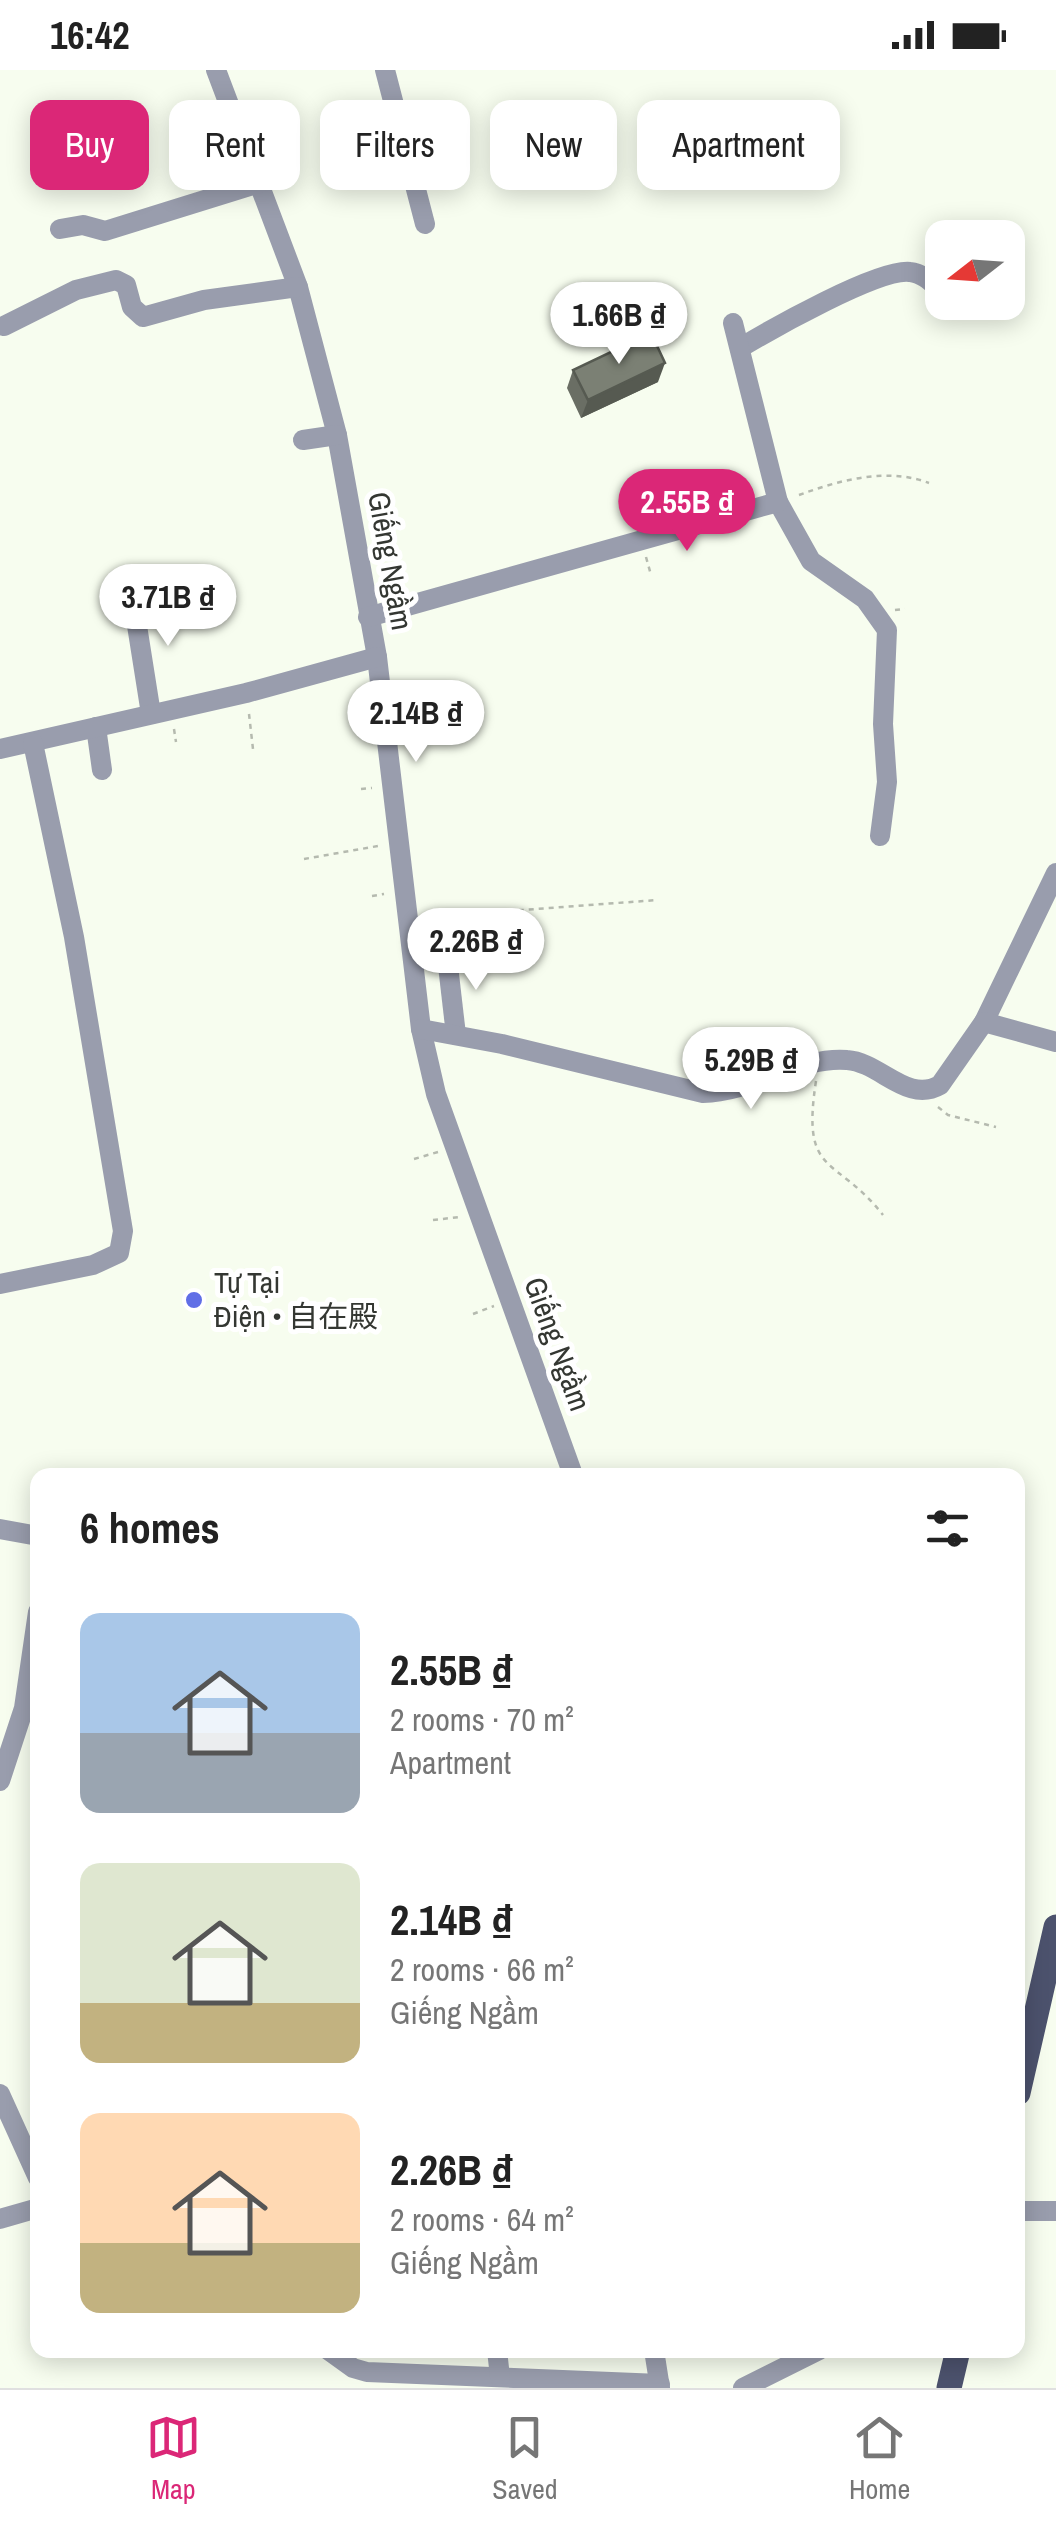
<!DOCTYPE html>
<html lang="en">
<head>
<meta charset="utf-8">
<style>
	body { margin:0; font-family:"Archivo Narrow","Noto Sans SC",sans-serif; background:#f6f6f6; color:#222; height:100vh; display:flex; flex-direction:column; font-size:38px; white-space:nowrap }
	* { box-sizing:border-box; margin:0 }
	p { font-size:32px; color:#767676 }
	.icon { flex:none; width:55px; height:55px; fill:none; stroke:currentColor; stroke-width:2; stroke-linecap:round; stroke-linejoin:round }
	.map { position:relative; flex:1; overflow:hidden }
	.drawer { position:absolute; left:30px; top:1398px; width:995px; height:890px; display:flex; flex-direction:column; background:#fff; border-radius:20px; box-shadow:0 5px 25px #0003 }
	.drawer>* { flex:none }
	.top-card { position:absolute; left:30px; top:30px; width:998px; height:90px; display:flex; gap:20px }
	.needle { width:65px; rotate:253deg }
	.tools { position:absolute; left:925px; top:150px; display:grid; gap:20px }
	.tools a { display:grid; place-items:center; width:100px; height:100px; border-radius:20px; background:#fff; box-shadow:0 5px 25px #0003; font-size:50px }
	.price { position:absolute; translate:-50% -85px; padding:0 22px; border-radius:35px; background:#fff; color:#222; font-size:32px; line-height:65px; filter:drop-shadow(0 2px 5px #0008) }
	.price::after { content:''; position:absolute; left:50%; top:60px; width:30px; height:22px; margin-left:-15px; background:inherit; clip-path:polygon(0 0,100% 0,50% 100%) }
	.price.current { background:#db2777; color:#fff }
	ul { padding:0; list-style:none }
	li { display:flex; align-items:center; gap:30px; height:250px; padding:0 50px }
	li span { display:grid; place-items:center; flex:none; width:280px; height:200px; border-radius:20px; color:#555 }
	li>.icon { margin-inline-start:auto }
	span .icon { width:120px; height:120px; fill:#fffc; stroke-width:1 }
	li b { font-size:42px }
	h2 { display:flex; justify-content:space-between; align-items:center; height:120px; padding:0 50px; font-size:42px }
	.chip { padding:0 35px; border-radius:20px; background:#fff; box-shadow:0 5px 25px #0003; font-size:35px; line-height:90px }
	.chip.current { background:#db2777; color:#fff }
	.status { display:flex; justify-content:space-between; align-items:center; height:70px; padding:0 50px; background:#fff; direction:ltr }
	.status svg { height:28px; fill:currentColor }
	.tabs { display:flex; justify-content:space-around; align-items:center; height:140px; border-top:2px solid #e0e0e0; background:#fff; font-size:28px; color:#767676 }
	.tabs a { display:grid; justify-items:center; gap:5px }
	.tabs .current { color:#db2777 }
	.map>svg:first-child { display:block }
</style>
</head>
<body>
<div class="status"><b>16:42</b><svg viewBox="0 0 49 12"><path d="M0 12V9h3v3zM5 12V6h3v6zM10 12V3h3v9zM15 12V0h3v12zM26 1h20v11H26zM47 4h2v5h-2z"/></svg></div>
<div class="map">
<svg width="1056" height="2318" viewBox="0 0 1056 2318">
	<rect width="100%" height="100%" fill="#f7fdef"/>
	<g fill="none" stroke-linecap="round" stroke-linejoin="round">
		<g stroke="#b5baaf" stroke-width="2.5" stroke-dasharray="5 5" stroke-linecap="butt">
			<path d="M799,425c41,-15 88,-28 130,-12"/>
			<path d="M646,487l5,18"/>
			<path d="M895,540l10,-1"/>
			<path d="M249,644l4,35"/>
			<path d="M174,659l2,13"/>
			<path d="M361,719l11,-1"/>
			<path d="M304,789l74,-13"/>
			<path d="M372,826l12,-2"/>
			<path d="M429,847l228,-17"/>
			<path d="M816,1011c-15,97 19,73 67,134"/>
			<path d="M938,1037l10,8 48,12"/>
			<path d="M414,1089l24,-7"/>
			<path d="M433,1150l27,-3"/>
			<path d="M473,1244l21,-8"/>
		</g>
		<g stroke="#999dad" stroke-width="20">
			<path d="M216,0l82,217 39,148 40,222 44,372 15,65 137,381"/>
			<path d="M385,0l40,154"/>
			<path d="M60,159l23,-4 22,6 154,-48"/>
			<path d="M4,256l72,-36 40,-10 10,5 6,22 11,10 61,-17 94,-13"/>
			<path d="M740,278c30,-18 139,-80 170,-76 13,1 23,12 32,20"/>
			<path d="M303,370l34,-5"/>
			<path d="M778,432l33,59 54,38 22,31 -4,94 4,58 -7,54"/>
			<path d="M132,524l19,120"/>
			<path d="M368,547l410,-115 -45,-179"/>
			<path d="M96,657l6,43"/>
			<path d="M0,679l246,-56 131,-36"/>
			<path d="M447,887l9,78"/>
			<path d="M984,952l72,-149"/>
			<path d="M421,959l81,15 201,49c50,-1 97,-37 144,-33 33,2 60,44 93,25l44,-63 72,20"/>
			<path d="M0,1214l93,-19 26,-12 4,-22 -49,-294 -41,-194"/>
			<path d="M0,1459l38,7"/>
			<path d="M0,1711l24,-73 14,-96"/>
			<path d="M0,2024l38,84"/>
			<path d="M1018,2141h38"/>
			<path d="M0,2149l38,-11"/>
			<path d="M328,2280l25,18 14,4 293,12"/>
			<path d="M497,2280l3,27"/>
			<path d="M654,2280l6,38"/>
			<path d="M743,2318l76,-38"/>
		</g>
		<g stroke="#4c526d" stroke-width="25">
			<path d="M1018,2023l38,-166"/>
			<path d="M949,2318l9,-38"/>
		</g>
	</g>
	<path fill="#6a6e64" d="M573,300l85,12 -77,36 -14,-30z"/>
	<path fill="#565a51" d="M665,293l-7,19 -77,36 7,-18z"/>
	<path fill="#7b8074" stroke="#565a51" stroke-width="2.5" d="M651,263l14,30 -77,37 -15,-30z"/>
	<circle fill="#606ee6" stroke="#fff" stroke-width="4" cx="194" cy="1230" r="10"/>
	<g text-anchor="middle" stroke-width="10" stroke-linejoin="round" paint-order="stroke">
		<g font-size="30" fill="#343732" stroke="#fff">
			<text transform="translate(390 491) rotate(80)" y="10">Giếng Ngầm</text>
			<text transform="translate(557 1274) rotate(70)" y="10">Giếng Ngầm</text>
		</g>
		<g font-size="30" fill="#343732" stroke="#fff" text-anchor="start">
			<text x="214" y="1223">Tự Tại<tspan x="214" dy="34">Điện • 自在殿</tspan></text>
		</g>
	</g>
</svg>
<div class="tools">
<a><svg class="needle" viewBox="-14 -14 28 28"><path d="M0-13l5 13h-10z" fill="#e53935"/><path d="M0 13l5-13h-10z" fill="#767676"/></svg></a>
</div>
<b class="price" style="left:619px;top:297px">1.66B ₫</b>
<b class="price current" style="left:687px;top:484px">2.55B ₫</b>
<b class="price" style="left:168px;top:579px">3.71B ₫</b>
<b class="price" style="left:416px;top:695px">2.14B ₫</b>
<b class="price" style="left:476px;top:923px">2.26B ₫</b>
<b class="price" style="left:751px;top:1042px">5.29B ₫</b>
<div class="top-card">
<a class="chip current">Buy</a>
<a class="chip">Rent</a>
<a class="chip">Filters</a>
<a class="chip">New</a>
<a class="chip">Apartment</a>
</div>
<section class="drawer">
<h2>6 homes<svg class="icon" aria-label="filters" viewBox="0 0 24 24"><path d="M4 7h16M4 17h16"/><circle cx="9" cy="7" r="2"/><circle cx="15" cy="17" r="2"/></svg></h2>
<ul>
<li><span style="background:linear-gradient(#a9c7e8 60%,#9aa5b1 0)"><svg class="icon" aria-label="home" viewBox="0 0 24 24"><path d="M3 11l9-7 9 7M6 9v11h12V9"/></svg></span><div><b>2.55B ₫</b><p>2 rooms · 70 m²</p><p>Apartment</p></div></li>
<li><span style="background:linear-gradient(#dfe7d0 70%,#c2b280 0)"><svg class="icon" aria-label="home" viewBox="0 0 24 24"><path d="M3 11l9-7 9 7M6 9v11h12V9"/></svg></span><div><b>2.14B ₫</b><p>2 rooms · 66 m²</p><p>Giếng Ngầm</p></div></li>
<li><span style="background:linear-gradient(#ffd9b3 65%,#c2b280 0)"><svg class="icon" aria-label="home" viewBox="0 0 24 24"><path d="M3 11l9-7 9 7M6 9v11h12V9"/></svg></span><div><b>2.26B ₫</b><p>2 rooms · 64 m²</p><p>Giếng Ngầm</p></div></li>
</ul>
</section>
</div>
<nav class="tabs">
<a class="current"><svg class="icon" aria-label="map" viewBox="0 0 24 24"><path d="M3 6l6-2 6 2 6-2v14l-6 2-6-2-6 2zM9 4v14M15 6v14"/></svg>Map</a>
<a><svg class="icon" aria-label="saved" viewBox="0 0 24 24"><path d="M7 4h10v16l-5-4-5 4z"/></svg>Saved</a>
<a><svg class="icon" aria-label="home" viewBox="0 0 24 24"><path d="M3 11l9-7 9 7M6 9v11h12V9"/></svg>Home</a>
</nav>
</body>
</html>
